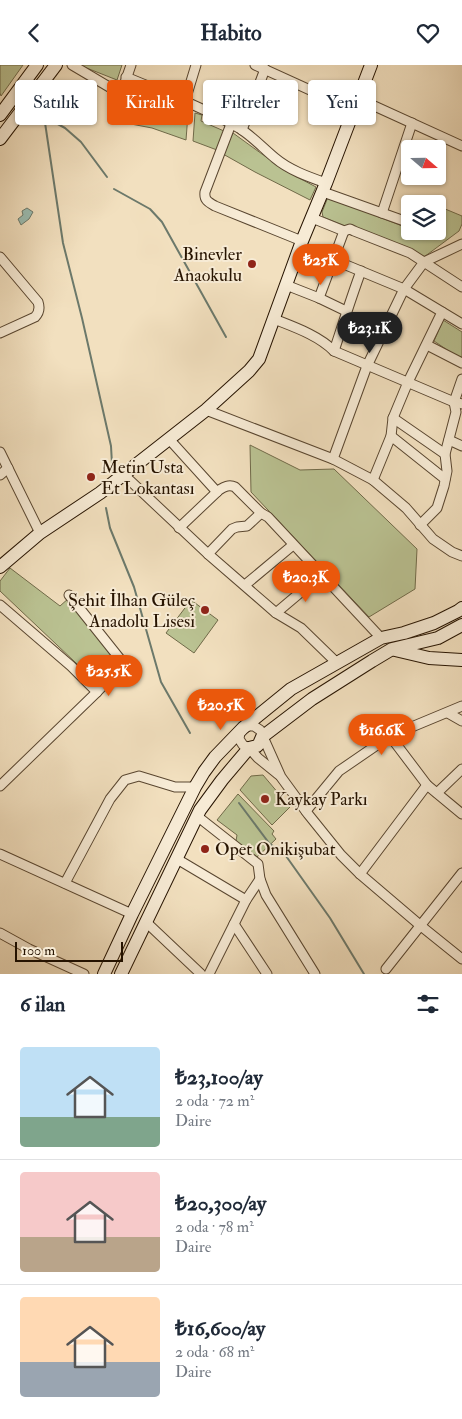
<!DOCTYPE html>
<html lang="tr">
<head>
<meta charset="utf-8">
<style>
	body { margin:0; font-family:"IM FELL Double Pica",serif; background:#f6f6f7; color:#1f2937; height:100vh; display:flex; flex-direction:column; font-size:19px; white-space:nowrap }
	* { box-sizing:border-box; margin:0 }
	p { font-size:16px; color:#747a83 }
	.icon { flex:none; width:28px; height:28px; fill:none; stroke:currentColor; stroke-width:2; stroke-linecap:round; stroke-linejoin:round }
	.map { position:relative; height:909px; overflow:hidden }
	.panel { display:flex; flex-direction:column; background:#fff; flex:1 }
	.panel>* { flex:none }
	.hud { position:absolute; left:15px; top:15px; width:432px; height:45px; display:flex; gap:10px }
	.needle { width:32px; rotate:110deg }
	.controls { position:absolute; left:401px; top:75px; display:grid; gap:10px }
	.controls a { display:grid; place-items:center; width:45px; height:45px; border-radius:5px; background:#fff; box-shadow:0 1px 4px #0004; font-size:25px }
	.scale { position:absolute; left:15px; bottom:12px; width:108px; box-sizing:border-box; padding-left:5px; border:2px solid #261300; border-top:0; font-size:14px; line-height:18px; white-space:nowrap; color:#261300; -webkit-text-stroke:4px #f7ebd5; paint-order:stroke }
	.price { position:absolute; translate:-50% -42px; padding:0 11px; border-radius:18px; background:#ea580c; color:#fff; font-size:16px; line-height:32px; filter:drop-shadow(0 1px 2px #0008) }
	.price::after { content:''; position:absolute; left:50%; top:30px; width:15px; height:11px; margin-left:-8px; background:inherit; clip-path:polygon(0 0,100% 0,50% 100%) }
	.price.current { background:#222; color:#fff }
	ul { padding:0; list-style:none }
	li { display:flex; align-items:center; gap:15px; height:125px; padding:0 20px }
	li+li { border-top:1px solid #e0e1e3 }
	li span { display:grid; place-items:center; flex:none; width:140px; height:100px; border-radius:5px; color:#555 }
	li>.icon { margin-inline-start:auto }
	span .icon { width:60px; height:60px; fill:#fffc; stroke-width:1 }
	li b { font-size:21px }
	h2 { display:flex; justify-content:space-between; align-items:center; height:60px; padding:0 20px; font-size:21px }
	.pill { padding:0 18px; border-radius:5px; background:#fff; box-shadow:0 1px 4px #0004; font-size:18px; line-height:45px }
	.pill.current { background:#ea580c; color:#fff }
	header { display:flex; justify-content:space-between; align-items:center; height:65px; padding:0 20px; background:#fff; font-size:22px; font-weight:800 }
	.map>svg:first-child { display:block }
</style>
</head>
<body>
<header><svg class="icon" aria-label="back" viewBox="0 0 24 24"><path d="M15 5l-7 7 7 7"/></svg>Habito<svg class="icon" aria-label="heart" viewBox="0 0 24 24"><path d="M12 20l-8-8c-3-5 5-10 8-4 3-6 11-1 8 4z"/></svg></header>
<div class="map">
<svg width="462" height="909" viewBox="0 0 462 909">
	<rect width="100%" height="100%" fill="#f2e0bf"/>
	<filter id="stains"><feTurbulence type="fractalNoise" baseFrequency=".004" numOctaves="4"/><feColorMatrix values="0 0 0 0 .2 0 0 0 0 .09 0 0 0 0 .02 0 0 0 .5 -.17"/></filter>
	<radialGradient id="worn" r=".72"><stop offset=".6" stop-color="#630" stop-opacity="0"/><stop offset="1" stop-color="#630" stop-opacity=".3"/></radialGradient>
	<g fill="#bac292" stroke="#706a49">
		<path d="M0,0h23l-22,31 -1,-3z"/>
		<path d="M79,0h43l-5,15z"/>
		<path d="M136,29l52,20 -2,26 -34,-12 -21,-4z"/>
		<path d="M195,48l7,2 -1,6 23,10 -7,19 -24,-9z"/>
		<path d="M233,68l51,37 32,17 -6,13 -55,-28 -32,-18z"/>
		<path d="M328,132l82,32v2l9,2 1,-2h18v-25l24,10v8l-3,7 -35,26 -101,-40 -1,-5z"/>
		<path d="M443,255l19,12v28l-28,-19z"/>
		<path d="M250,380l50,25 34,-1 83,80 -2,40 -46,28 -118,-125z"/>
		<path d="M10,503l50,38 9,-8 52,59 -26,24 -95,-90v-10z"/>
		<path d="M191,535l27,20 -24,33 -28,-20z"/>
		<path d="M263,710l27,32 -18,18 -32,-35 11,-14z"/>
		<path d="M238,729l36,37 -2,3 4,5 -19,18 -21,-16 1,-6 -20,-15z"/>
	</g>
	<path fill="#9bbdb2" stroke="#6c796b" d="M27,143l6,4 -4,7 -8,6 -3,-6 5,-4 -1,-4z"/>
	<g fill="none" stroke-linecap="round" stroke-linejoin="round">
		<g stroke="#6c796b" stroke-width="2">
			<path d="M42,47l2,4 19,127 19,75 29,128 1,18"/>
			<path d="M45,52l20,11 16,14 26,35"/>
			<path d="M114,124l36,20 12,13 64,115"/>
			<path d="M106,443l4,20 24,59 27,95 29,51"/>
			<path d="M239,738l30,40 17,13 44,62 34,56"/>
		</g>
		<g stroke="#594630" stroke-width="11">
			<g id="street">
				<path d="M72,0l49,29"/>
				<path d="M255,0l99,45"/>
				<path d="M126,12c38,16 77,30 113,51 13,8 24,20 36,30 14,12 34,19 51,25"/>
				<path d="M359,34l103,47"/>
				<path d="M185,36l11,-36"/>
				<path d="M128,47l-1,-12 -6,-6 10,-29"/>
				<path d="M231,59l-26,68c-1,8 3,10 10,14l87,35"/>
				<path d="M242,65l23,-61"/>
				<path d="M323,127l87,31"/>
				<path d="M382,148l30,-90"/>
				<path d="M312,153l32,13 6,-2 4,2 56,22 52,34"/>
				<path d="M0,192l38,45c2,6 1,11 -3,15l-35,16"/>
				<path d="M334,195l70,29 58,35"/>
				<path d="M286,220l33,13 27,13"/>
				<path d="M319,233l25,-67"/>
				<path d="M274,254c20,8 44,16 60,32l120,51 8,2"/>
				<path d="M427,280l35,18"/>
				<path d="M334,286c9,-27 17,-53 27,-80"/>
				<path d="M206,345l127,49 40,21 33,28 27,31 19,13 10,4"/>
				<path d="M393,353l52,36"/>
				<path d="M391,371l54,43"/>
				<path d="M169,374l48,53"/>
				<path d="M449,375l13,6"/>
				<path d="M0,387l40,81"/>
				<path d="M333,394l34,-93 37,-77 20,-27 38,-18"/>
				<path d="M123,409l85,80 68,59 25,15 36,35"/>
				<path d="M0,410l8,-7"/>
				<path d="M373,415l18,-44 2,-18 15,-36 34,-70"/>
				<path d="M420,460l17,-17 7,-22 3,-15 -2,-17 11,-42 -2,-10 8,-23"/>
				<path d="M179,463l40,-38c5,-3 10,-6 16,-3l26,26 7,4 113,121"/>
				<path d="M208,489l24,-25 5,-2 10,-1 14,-13"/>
				<path d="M245,520l48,-40"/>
				<path d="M0,540l71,61 26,26"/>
				<path d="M276,548l45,-38"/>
				<path d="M448,648l14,8"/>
				<path d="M246,661h8l6,4 21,47 27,37 33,41 19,19 61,52 41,33"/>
				<path d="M240,667l-1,7 4,6 6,3 9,10 21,17"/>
				<path d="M390,671l37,49 35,29"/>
				<path d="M0,721l97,-94 27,-28 -55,-69"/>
				<path d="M437,728l25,-24"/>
				<path d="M306,746l33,-40 51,-35 72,-30"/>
				<path d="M197,751l61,48 2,15 6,16 49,79"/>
				<path d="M0,789l132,60"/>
				<path d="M177,794l69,41 -37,74"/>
				<path d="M360,809l67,-89"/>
				<path d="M65,818l45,-84 15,-19 14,-4 36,11h20"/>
				<path d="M246,835l14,-21"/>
				<path d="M146,857l55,52"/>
				<path d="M234,859l33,50"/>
				<path d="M0,868l29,16 55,25"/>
				<path d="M386,904l76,-96"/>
			</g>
		</g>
		<g stroke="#261300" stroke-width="14">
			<g id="secondary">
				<path d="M0,50l37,-50"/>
				<path d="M0,74l56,-74"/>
				<path d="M0,502l40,-34 60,-40 106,-83 43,-39 10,-12 43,-118 24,-58 45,-118"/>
				<path d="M395,585l34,8 33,2"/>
				<path d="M104,909l28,-60 63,-127 9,-15 11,-15 28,-29 48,-39 90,-51 23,-5 30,-10 24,-12 4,-3"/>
				<path d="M121,909l79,-164 22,-30 27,-32 8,-2 2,-2 3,-7 50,-38 60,-38 20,-12 46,-11 24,-13"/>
			</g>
		</g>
		<use href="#street" stroke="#f7ebd5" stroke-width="9"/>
		<use href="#secondary" stroke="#f7ebd5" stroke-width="12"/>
	</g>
	<g fill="#8f2418" stroke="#f7ebd5" stroke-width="2">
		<circle cx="252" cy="199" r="5"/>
		<circle cx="91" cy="412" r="5"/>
		<circle cx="205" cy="545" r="5"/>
		<circle cx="265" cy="734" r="5"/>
		<circle cx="205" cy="784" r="5"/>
	</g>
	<g text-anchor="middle" stroke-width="4" stroke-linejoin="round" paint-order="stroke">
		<g font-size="18" fill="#261300" stroke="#f7ebd5" text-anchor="start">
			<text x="242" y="195" text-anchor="end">Binevler<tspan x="242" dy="21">Anaokulu</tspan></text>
			<text x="101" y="408">Metin Usta<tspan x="101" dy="21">Et Lokantası</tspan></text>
			<text x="195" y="541" text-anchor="end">Şehit İlhan Güleç<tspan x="195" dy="21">Anadolu Lisesi</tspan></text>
			<text x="275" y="740">Kaykay Parkı</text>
			<text x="215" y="790">Opet Onikişubat</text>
		</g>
	</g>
	<rect width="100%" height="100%" filter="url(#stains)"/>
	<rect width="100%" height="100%" fill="url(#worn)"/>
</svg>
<div class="controls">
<a><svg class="needle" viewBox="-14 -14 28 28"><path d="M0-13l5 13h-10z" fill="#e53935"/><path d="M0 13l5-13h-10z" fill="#747a83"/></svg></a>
<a><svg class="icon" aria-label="layers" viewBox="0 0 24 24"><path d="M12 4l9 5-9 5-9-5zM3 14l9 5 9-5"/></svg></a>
</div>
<div class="scale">100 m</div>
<b class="price" style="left:321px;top:221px">₺25K</b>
<b class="price current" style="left:370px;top:289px">₺23.1K</b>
<b class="price" style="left:306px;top:538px">₺20.3K</b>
<b class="price" style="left:109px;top:632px">₺25.5K</b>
<b class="price" style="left:221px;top:666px">₺20.5K</b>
<b class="price" style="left:382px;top:691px">₺16.6K</b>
<div class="hud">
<a class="pill">Satılık</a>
<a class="pill current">Kiralık</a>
<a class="pill">Filtreler</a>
<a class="pill">Yeni</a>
</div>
</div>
<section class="panel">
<h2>6 ilan<svg class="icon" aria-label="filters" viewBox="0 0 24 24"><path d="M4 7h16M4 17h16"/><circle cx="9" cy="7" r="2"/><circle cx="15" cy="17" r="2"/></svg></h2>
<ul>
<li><span style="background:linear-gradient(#bfe0f5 70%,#7fa58c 0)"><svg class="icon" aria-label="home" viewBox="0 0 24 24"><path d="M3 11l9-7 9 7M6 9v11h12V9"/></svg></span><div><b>₺23,100/ay</b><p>2 oda · 72 m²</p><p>Daire</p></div></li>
<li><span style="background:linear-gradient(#f6c9c9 65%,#b9a48a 0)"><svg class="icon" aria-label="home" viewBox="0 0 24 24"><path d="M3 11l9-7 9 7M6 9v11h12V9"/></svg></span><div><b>₺20,300/ay</b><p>2 oda · 78 m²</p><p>Daire</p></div></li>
<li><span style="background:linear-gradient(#ffd9b3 65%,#9aa5b1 0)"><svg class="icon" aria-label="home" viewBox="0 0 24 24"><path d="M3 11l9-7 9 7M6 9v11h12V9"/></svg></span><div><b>₺16,600/ay</b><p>2 oda · 68 m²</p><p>Daire</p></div></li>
</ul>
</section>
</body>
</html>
